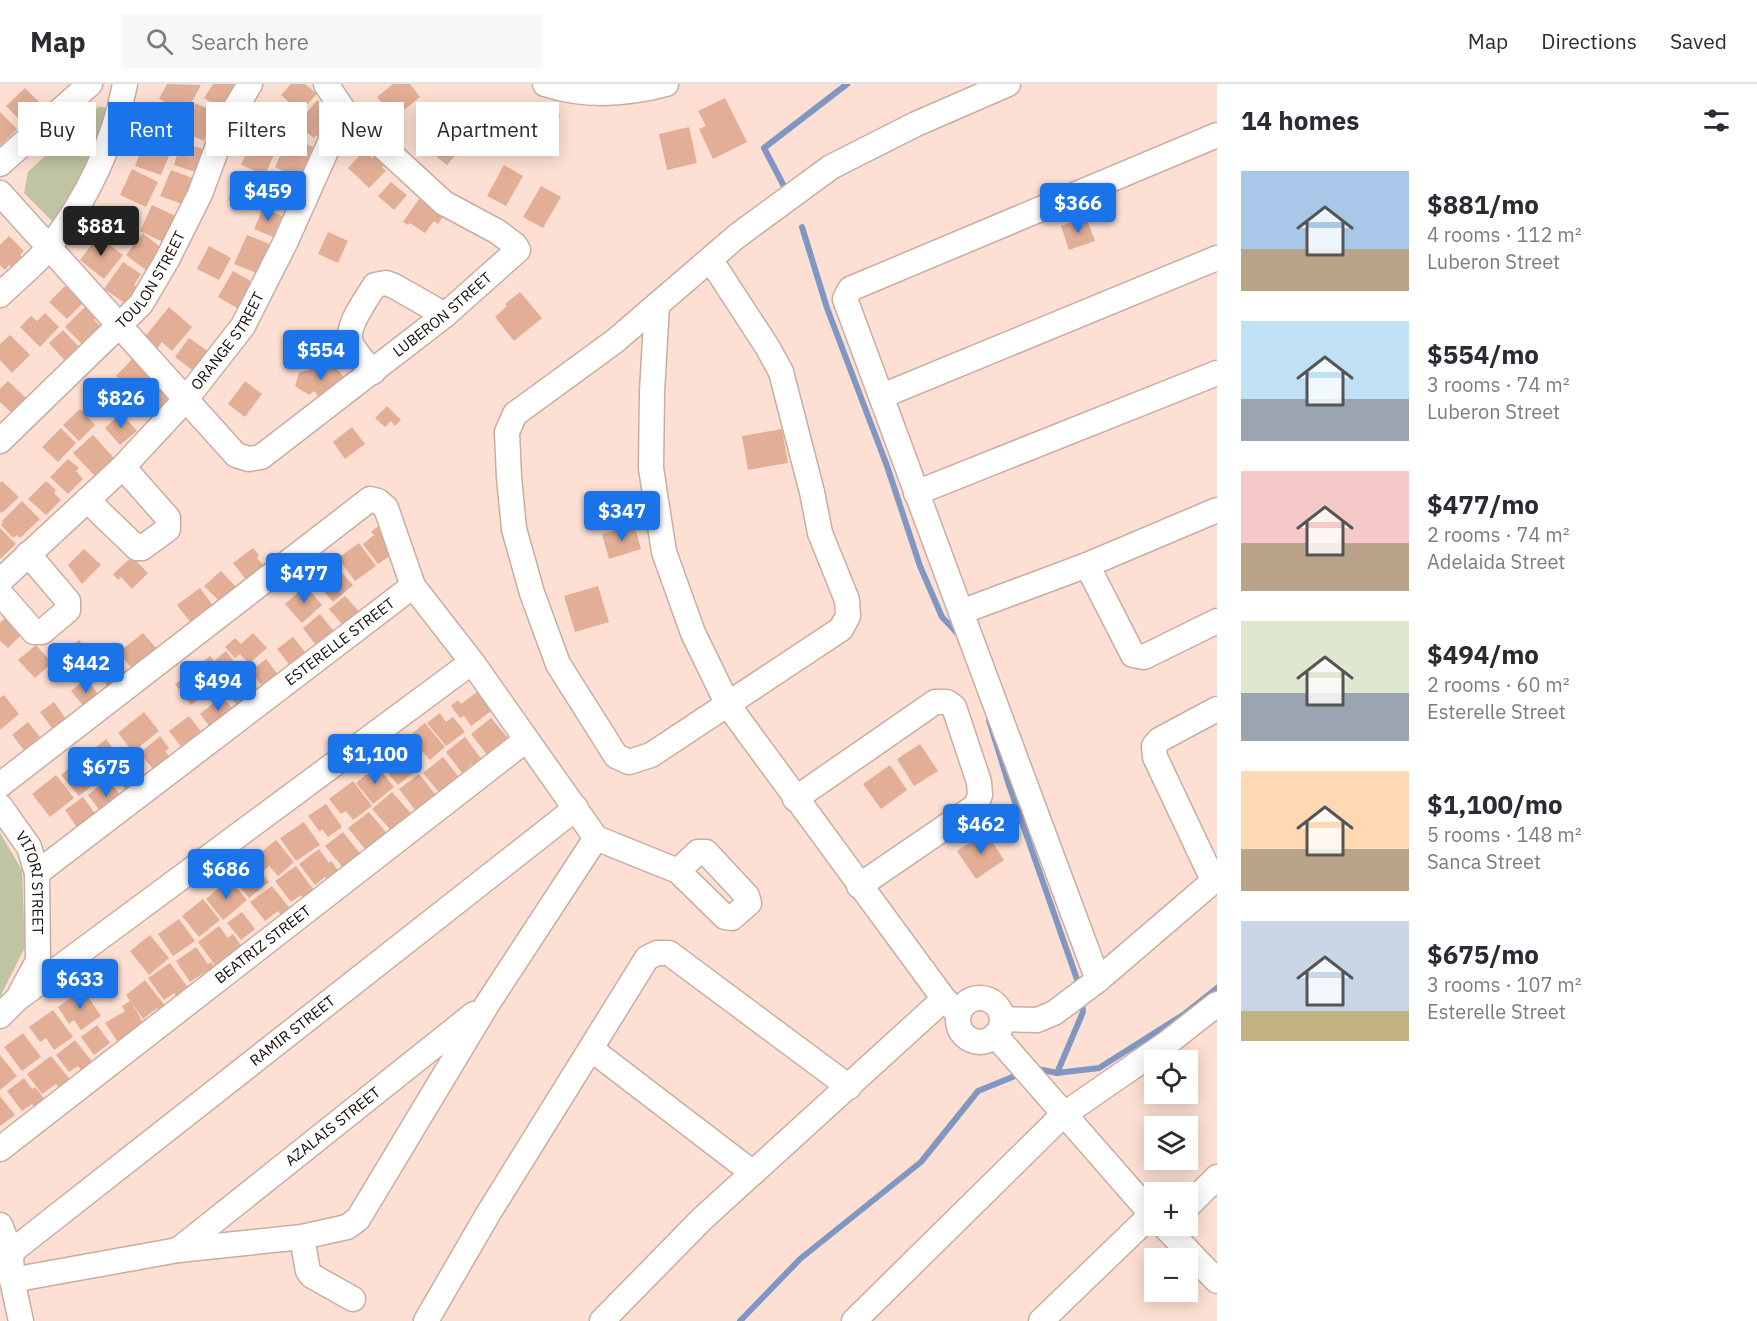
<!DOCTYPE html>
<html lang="en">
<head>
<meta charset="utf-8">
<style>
	body { margin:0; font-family:"IBM Plex Sans",sans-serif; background:#f7f7f7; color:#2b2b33; height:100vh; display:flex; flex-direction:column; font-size:22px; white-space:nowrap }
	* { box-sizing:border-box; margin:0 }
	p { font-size:20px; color:#7c7c81 }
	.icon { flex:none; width:33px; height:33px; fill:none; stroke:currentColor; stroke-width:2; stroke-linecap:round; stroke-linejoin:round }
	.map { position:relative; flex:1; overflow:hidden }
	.details { display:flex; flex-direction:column; background:#fff; width:540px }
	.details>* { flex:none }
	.top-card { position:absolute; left:18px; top:18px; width:570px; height:54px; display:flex; gap:12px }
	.controls { position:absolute; left:1144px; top:966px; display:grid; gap:12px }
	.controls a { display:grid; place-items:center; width:54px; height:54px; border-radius:0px; background:#fff; box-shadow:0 3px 15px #0003; font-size:30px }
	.price { position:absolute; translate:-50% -51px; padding:0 14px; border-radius:6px; background:#1a73e8; color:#fff; font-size:20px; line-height:39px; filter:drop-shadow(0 2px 3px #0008) }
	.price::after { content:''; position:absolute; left:50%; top:36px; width:18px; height:14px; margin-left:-9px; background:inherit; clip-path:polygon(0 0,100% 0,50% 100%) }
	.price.selected { background:#222; color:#fff }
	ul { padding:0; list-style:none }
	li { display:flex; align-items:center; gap:18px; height:150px; padding:0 24px }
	li span { display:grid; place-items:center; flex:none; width:168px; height:120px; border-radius:0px; color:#555 }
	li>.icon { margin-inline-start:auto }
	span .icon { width:72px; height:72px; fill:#fffc; stroke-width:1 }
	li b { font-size:26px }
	h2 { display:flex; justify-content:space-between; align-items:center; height:72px; padding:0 24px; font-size:26px }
	.tag { padding:0 21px; border-radius:0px; background:#fff; box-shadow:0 3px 15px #0003; font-size:21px; line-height:54px }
	.tag.selected { background:#1a73e8; color:#fff }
	header { display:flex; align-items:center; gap:36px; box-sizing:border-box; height:84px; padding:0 30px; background:#fff; border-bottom:2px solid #e1e1e2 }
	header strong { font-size:28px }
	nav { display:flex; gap:33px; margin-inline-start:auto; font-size:21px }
	.search { width:420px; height:54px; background:#f7f7f7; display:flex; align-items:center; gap:15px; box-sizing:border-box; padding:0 21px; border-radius:0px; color:#7c7c81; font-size:22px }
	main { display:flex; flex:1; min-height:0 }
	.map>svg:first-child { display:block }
</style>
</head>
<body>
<header>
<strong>Map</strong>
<div class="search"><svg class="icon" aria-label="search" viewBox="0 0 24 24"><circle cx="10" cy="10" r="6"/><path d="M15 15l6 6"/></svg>Search here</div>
<nav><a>Map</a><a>Directions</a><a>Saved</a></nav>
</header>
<main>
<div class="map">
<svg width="1217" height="1237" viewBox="0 0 1217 1237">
	<rect width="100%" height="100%" fill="#fde0d3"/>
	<g fill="#bfc5a3">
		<path d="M98,23h6l8,7 1,8 -59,101 -30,-30 4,-21z"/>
		<path d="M0,749l22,37 3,77 -25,50z"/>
	</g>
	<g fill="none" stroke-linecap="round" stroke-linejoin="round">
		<g stroke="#8097c3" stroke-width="6">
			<path d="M787,108l-23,-44 83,-64"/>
			<path d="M802,143l25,81 60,158 33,100 22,51 16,17"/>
			<path d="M989,636l20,65 70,200"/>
			<path d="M1033,986l5,-1 19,4 42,-5 84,-53 34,-27"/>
			<path d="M1057,989l26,-61 -1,-11"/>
			<path d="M740,1237l60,-62 121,-97 57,-71 42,-17"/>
		</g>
	</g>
	<g fill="#e3ae96">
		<path d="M167,0l34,1 -15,28 -27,-14z"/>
		<path d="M213,0h20l7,4 -12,18 -8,2 -16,-10z"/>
		<path d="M291,0h14l12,10 -17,18 -19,-17z"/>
		<path d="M393,0h17l10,13 -26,21 -17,-21z"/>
		<path d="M25,4l18,18 -19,18 -18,-18z"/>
		<path d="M725,14l22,44 -34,17 -14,-30 7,-3 -8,-15z"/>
		<path d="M317,16l19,15 -15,24 -5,-4 -2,3 -17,-13z"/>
		<path d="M195,19l25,11 -6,20 -6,-2 -4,9 -22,-10z"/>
		<path d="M272,21l22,14 -18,27 -22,-14z"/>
		<path d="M532,22l28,8 -10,36 -28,-8z"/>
		<path d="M159,24l25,11 -12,27 -25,-11z"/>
		<path d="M0,28l17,17 -17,17z"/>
		<path d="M450,40l19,15 -22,26 -19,-15z"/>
		<path d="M689,43l8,36 -30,7 -8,-36z"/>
		<path d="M289,52l24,11 -5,11 4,2 -6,11 -3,-1 -4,8 -24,-11z"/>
		<path d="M145,57l26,10 -10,24 -26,-9z"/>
		<path d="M181,58l22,7 -8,23 -21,-7z"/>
		<path d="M251,58l24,10 -10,23 -24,-10z"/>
		<path d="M364,67l8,7 2,-2 10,10 -2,1 4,4 -17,17 -21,-20z"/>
		<path d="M504,81l19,11 -17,30 -19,-10z"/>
		<path d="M132,85l26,13 -12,25 -26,-12z"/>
		<path d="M171,86l24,9 -5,22 -6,-3 -2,6 -22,-8z"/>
		<path d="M239,88l27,10 -11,27 -27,-10z"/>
		<path d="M391,98l16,13 -13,15 -16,-14z"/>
		<path d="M541,102l20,11 -18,31 -20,-11z"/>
		<path d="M419,115l24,17 -5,8 -4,-3 -9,12 -15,-10 -2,2 -5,-3z"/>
		<path d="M152,121l30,14 -5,10 -6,-3 -8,16 -23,-11z"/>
		<path d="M263,124l19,8 -9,21 -19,-8z"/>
		<path d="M1086,133l9,24 -26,9 -8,-24z"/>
		<path d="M328,148l20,9 -10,22 -20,-9z"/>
		<path d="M143,149l17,14 -5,6 10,3 -14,9 -4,6 -21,-16z"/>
		<path d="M247,151l25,10 -13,29 -25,-10z"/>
		<path d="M9,152l15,15 -4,4 5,5 -11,10 -5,-5 -4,5 -5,-5v-20z"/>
		<path d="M98,152l25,19 -19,24 -24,-19z"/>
		<path d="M209,162l22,12 -12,22 -22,-11z"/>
		<path d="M123,178l18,12 -7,11 5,4 -11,16 -24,-16z"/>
		<path d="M233,187l21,12 -10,29 -26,-15z"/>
		<path d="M65,202l18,17 -16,16 -18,-17z"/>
		<path d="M520,208l22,26 -28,23 -19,-24 12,-11 -2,-2z"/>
		<path d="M86,222l10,11 -2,3 9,9 -18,18 -20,-20z"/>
		<path d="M169,223l23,20 -20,24 -10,-9 -6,8 -13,-11z"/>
		<path d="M45,229l14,14 -19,20 -20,-20 11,-11 6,5z"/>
		<path d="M63,246l18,19 -14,14 -18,-20z"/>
		<path d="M10,251l20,20 -18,18 -12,-13v-16z"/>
		<path d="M189,254l20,14 -14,20 -20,-15z"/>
		<path d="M136,271l18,15 -20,22 -18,-16z"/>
		<path d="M331,278l17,20 -25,20 -9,-11 -5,4 -14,-9 4,-13z"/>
		<path d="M8,297l19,18 -14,15 -13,-12v-13z"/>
		<path d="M245,297l17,13 -17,23 -17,-13z"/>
		<path d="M153,299l17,17 -17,16 -16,-16z"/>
		<path d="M387,322l14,14 -6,6 -4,-5 -6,6 -10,-9z"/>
		<path d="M80,325l15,16 -16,16 -16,-16z"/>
		<path d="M121,329l16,18 -17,14 -15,-17z"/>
		<path d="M352,343l13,17 -20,15 -12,-17z"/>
		<path d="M61,344l15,15 -18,19 -16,-15z"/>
		<path d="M782,345l6,34 -40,7 -6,-34z"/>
		<path d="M93,351l21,23 -19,18 -22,-23z"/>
		<path d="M68,375l11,9 -3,3 7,8 -15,15 -18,-17z"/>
		<path d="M2,397l17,16 -17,16 -2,-2v-28z"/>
		<path d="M46,397l10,9 -2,3 7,7 -15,15 -18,-16z"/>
		<path d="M22,417l18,18 -20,19 -3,-3 -4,3 -12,-13 2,-2 -1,-2z"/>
		<path d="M381,440l17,26 -20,14 -15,-20 11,-9 -3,-3z"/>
		<path d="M634,440l7,25 -32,10 -7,-25z"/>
		<path d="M0,444l16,16 -16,15z"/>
		<path d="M359,459l17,23 -21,15 -17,-23z"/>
		<path d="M253,464l6,7 -2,3 8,9 -18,14 -14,-18z"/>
		<path d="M84,465l17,16 -19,19 -14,-19z"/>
		<path d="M132,473l16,16 -16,16 -11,-12 -3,3 -5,-6z"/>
		<path d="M333,479l20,22 -20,17 -19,-22z"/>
		<path d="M221,487l16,17 -16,15 -17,-17z"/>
		<path d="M306,502l16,19 -20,18 -17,-19z"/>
		<path d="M598,502l11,36 -34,10 -11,-36z"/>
		<path d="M200,504l13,18 -22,17 -14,-18z"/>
		<path d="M345,512l18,20 -16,14 -18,-21z"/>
		<path d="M320,530l16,20 -18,14 -15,-20z"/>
		<path d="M7,532l17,16 -16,16 -8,-7v-18z"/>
		<path d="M143,549l14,16 -21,25 -17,-22z"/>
		<path d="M253,549l14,15 -18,16 -9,-10 -5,4 -10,-11 10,-9 6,6z"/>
		<path d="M293,553l15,19 -16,12 -15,-19z"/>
		<path d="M79,556l13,17 -17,14 -14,-17z"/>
		<path d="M36,561l16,18 -17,15 -17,-18z"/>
		<path d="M226,567l15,20 -16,12 -7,-10 -10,7 -11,-14 13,-10 4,5z"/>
		<path d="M113,572l15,19 -18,14 -15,-19z"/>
		<path d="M266,575l14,18 -16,12 -13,-18z"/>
		<path d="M196,585l16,20 -21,16 -16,-21z"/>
		<path d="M241,594l15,19 -15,13 -16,-20z"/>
		<path d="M86,595l14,17 -15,12 -14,-17z"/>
		<path d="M477,608l14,19 -20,15 -7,-10 -4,2 -9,-12 7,-6 3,4z"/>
		<path d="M4,611l15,19 -19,16v-32z"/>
		<path d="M222,612l14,17 -25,15 -11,-14z"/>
		<path d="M54,618l12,17 -14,9 -12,-16z"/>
		<path d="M144,628l15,19 -26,21 -15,-19z"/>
		<path d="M440,629l6,9 7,-5 12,15 -19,14 -19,-23z"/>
		<path d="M189,632l17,22 -20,15 -17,-22z"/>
		<path d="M491,634l21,25 -21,17 -20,-26z"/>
		<path d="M28,638l12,15 -16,13 -12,-15z"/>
		<path d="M425,639l20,24 -15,13 -7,-8 -7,5 -13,-16z"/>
		<path d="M160,652l9,12 -4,3 8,10 -16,13 -17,-21z"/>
		<path d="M465,653l20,27 -8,6 -5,-6 -10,9 -16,-21z"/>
		<path d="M106,655l16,21 -19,14 -15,-20z"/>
		<path d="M920,660l18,27 -24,15 -17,-27z"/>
		<path d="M400,663l18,22 -20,16 -18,-22z"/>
		<path d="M83,673l18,21 -22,18 -18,-21z"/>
		<path d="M443,673l19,24 -20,15 -19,-23z"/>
		<path d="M130,675l19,23 -18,14 -19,-23z"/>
		<path d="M890,681l17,25 -26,19 -18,-25z"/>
		<path d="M377,682l17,21 -21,17 -17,-21z"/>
		<path d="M419,690l20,25 -20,16 -20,-26z"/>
		<path d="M56,691l18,23 -24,19 -18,-23z"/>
		<path d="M108,695l16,21 -20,16 -16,-21z"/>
		<path d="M353,697l19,25 -19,14 -7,-9 -5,3 -12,-15z"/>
		<path d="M392,708l23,26 -20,17 -23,-26z"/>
		<path d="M83,713l16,22 -19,13 -15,-22z"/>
		<path d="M326,720l16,23 -14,10 -6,-8 -2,3 -12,-16z"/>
		<path d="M369,728l21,25 -21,17 -21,-26z"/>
		<path d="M304,738l16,23 -24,16 -16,-23z"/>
		<path d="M343,748l19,24 -17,14 -20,-24z"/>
		<path d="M986,748l18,28 -28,19 -19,-28z"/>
		<path d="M276,756l18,22 -16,14 -9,-10 -5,4 -10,-12z"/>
		<path d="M319,765l10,14 2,-2 10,13 -12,8 -4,-5 -10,8 -16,-21z"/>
		<path d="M251,777l18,21 -20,16 -17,-21z"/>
		<path d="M296,782l20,27 -11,8 -4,-6 -10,7 -16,-21z"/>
		<path d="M229,795l18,21 -24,20 -17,-21z"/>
		<path d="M272,802l20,25 -9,7 -5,-7 -13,10 -15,-19z"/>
		<path d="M203,815l17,21 -21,17 -17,-21z"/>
		<path d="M242,828l13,17 -14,11 -14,-17z"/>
		<path d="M179,835l16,22 -22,15 -15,-22z"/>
		<path d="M219,842l9,12 5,-4 12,17 -14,11 -5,-6 -11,9 -17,-23z"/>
		<path d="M150,851l19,23 -20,17 -19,-24z"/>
		<path d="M196,863l12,17 3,-2 7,9 -9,6 -4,-5 -15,10 -14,-21z"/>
		<path d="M170,879l22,30 -12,9 -6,-9 -10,7 -16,-22z"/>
		<path d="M145,896l24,31 -6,5 -6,-8 -14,11 -11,-16 13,23 -24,21 -16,-24 20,-12 -3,-5 8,-5 -4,-6z"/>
		<path d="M83,905l18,27 -20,14 -7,-10 -5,4 -11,-17z"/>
		<path d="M53,926l20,27 -19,13 -8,-12 -6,4 -11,-15z"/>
		<path d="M97,941l13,18 -16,12 -13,-18z"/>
		<path d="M23,949l18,24 -19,14 -18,-24z"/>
		<path d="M75,956l19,24 -11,9 -5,-7 -9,6 -13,-17z"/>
		<path d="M0,971l17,21 -17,14z"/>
		<path d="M51,972l21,26 -11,9 -5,-7 -14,10 -15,-20z"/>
		<path d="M24,994l8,11 3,-2 13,16 -11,8 -5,-7 -10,7 -15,-20z"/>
		<path d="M0,1012l15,19 -15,11z"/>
	</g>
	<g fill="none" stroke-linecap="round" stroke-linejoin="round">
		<g stroke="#c9ada1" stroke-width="27">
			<g id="minor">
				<path d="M545,0c40,13 80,11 121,0"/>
				<path d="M1217,51l-367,154 -5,10 116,313 126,-47 130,-55"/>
				<path d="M0,80l90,-80"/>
				<path id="s1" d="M0,109l236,262 13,4 12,-2 184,-142 73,-65 -3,-5 -17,-13 -54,-29 -100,-92 -18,-27"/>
				<path d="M710,175l58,89 13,24 31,120 8,41 27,67 1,16 -7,13 -190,126 -22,7 -13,-6 -58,-92 -26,-71 -18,-64 -5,-52 -2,-45 8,-18 100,-73 122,-105 94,-69 85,-43 92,-40"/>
				<path d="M0,211c16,-16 36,-31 50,-49 37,-46 64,-104 75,-162"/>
				<path d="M657,221l-5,87 -1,76 13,84 29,81 35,72 216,294 15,15"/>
				<path d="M373,288c-7,-9 -16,-17 -21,-27 -9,-16 14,-45 23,-60l11,-2 8,3 51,29"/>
				<path d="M882,312l335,-138"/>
				<path id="s2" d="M0,357l141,-137 26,-44 33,-66 26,-70 24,-40"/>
				<path d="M916,409l301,-120"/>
				<path d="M87,416l50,48h5l26,-19v-11l-45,-51"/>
				<path d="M1087,481l46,90 11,2 73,-36"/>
				<path id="s3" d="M0,497l123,-114 63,-68 57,-73 42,-83 59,-132"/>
				<path d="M0,509l34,39h8l26,-22v-9l-40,-47"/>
				<path d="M961,528l137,368"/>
				<path d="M0,701l370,-286 8,2 8,7 27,78 59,76 124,176 82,33 47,46 7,1 17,-15 -2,-7 -41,-44h-8l-20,19"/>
				<path d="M795,715l140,-97h12l7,5 25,75 1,13 -4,11 -117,80"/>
				<path id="s4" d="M0,722l29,41 8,26 1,88 -17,31"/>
				<path id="s5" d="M37,789l376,-287"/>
				<path d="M1213,796l-58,-123 -1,-11 5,-6 58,-31"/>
				<circle cx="980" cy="936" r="22"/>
				<path d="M0,932l17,-17 455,-337"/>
				<path d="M1002,935l35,1 17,-7 44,-33 119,-102"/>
				<path d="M995,951l160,183"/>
				<path d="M591,965l162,124"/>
				<path id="s6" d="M0,1065l526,-409"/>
				<path d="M1188,1122l29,-29"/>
				<path d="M0,1141l11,27 1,28 9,41"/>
				<path d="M1164,1142l53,55"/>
				<path d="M302,1153l6,34 4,5 41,23"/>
				<path id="s7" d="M178,1166l296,-236"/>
				<path id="s8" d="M11,1168l565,-444"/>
				<path d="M12,1196l166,-30 124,-13 45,-10 11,-8 130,-216 108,-165"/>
				<path d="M426,1237l62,-107 159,-256 10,-5h12l180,134"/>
				<path d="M602,1237l100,-102 242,-220"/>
				<path d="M854,1237l209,-206 103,-71 51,-40"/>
				<path d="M1041,1237l110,-106"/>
			</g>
		</g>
		<use href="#minor" stroke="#fff" stroke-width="24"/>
	</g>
	<g text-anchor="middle" stroke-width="4.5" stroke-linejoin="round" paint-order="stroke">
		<g font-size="15" fill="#170e09" stroke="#fde0d3">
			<text dy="5" stroke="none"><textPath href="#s2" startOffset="222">TOULON STREET</textPath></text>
			<text dy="5" stroke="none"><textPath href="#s1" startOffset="609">LUBERON STREET</textPath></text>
			<text dy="5" stroke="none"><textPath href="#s3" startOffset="332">ORANGE STREET</textPath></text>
			<text dy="5" stroke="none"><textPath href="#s5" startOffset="381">ESTERELLE STREET</textPath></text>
			<text dy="5" stroke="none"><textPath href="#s4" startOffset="86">VITORI STREET</textPath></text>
			<text dy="5" stroke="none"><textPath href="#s6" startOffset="333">BEATRIZ STREET</textPath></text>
			<text dy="5" stroke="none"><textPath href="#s8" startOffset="358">RAMIR STREET</textPath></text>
			<text dy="5" stroke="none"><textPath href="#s7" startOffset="198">AZALAIS STREET</textPath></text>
		</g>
	</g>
</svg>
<div class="controls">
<a><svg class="icon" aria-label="locate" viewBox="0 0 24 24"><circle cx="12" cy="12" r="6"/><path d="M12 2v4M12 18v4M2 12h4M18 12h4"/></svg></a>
<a><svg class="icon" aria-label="layers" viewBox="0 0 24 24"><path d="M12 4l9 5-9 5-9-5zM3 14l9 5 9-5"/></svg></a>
<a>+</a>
<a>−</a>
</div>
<b class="price" style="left:268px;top:138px">$459</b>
<b class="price" style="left:1078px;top:150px">$366</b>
<b class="price selected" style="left:101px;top:173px">$881</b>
<b class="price" style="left:321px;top:297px">$554</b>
<b class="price" style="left:121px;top:345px">$826</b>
<b class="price" style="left:622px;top:458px">$347</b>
<b class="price" style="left:304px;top:520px">$477</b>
<b class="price" style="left:86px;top:610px">$442</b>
<b class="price" style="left:218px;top:628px">$494</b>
<b class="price" style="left:375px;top:701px">$1,100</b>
<b class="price" style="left:106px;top:714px">$675</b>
<b class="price" style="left:981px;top:771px">$462</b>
<b class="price" style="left:226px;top:816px">$686</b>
<b class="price" style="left:80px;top:926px">$633</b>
<div class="top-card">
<a class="tag">Buy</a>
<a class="tag selected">Rent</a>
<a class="tag">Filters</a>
<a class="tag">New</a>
<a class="tag">Apartment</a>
</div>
</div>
<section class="details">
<h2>14 homes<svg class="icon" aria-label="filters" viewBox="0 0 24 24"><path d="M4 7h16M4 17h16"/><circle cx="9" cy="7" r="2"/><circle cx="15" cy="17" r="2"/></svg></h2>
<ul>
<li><span style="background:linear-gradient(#a9c7e8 65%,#b9a48a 0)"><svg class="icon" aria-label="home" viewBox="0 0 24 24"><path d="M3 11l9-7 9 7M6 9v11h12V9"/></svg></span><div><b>$881/mo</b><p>4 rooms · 112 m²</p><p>Luberon Street</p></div></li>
<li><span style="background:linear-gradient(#bfe0f5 65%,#9aa5b1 0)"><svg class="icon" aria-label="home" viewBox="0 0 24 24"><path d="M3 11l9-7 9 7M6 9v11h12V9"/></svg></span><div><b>$554/mo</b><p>3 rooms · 74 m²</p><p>Luberon Street</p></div></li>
<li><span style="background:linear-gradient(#f6c9c9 60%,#b9a48a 0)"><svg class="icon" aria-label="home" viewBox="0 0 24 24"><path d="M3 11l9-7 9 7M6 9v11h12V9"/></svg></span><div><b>$477/mo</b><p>2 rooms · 74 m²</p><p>Adelaida Street</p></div></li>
<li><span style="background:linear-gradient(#dfe7d0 60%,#9aa5b1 0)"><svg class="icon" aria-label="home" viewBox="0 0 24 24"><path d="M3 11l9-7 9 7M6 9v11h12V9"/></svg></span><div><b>$494/mo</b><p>2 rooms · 60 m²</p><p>Esterelle Street</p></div></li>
<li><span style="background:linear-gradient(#ffd9b3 65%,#b9a48a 0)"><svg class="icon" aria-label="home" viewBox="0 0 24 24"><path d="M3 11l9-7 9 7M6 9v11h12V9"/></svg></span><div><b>$1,100/mo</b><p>5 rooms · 148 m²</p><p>Sanca Street</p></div></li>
<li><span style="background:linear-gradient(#c9d6e8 75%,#c2b280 0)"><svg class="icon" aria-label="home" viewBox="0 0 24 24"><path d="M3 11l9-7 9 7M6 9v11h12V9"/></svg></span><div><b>$675/mo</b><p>3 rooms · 107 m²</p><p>Esterelle Street</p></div></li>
</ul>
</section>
</main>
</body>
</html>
